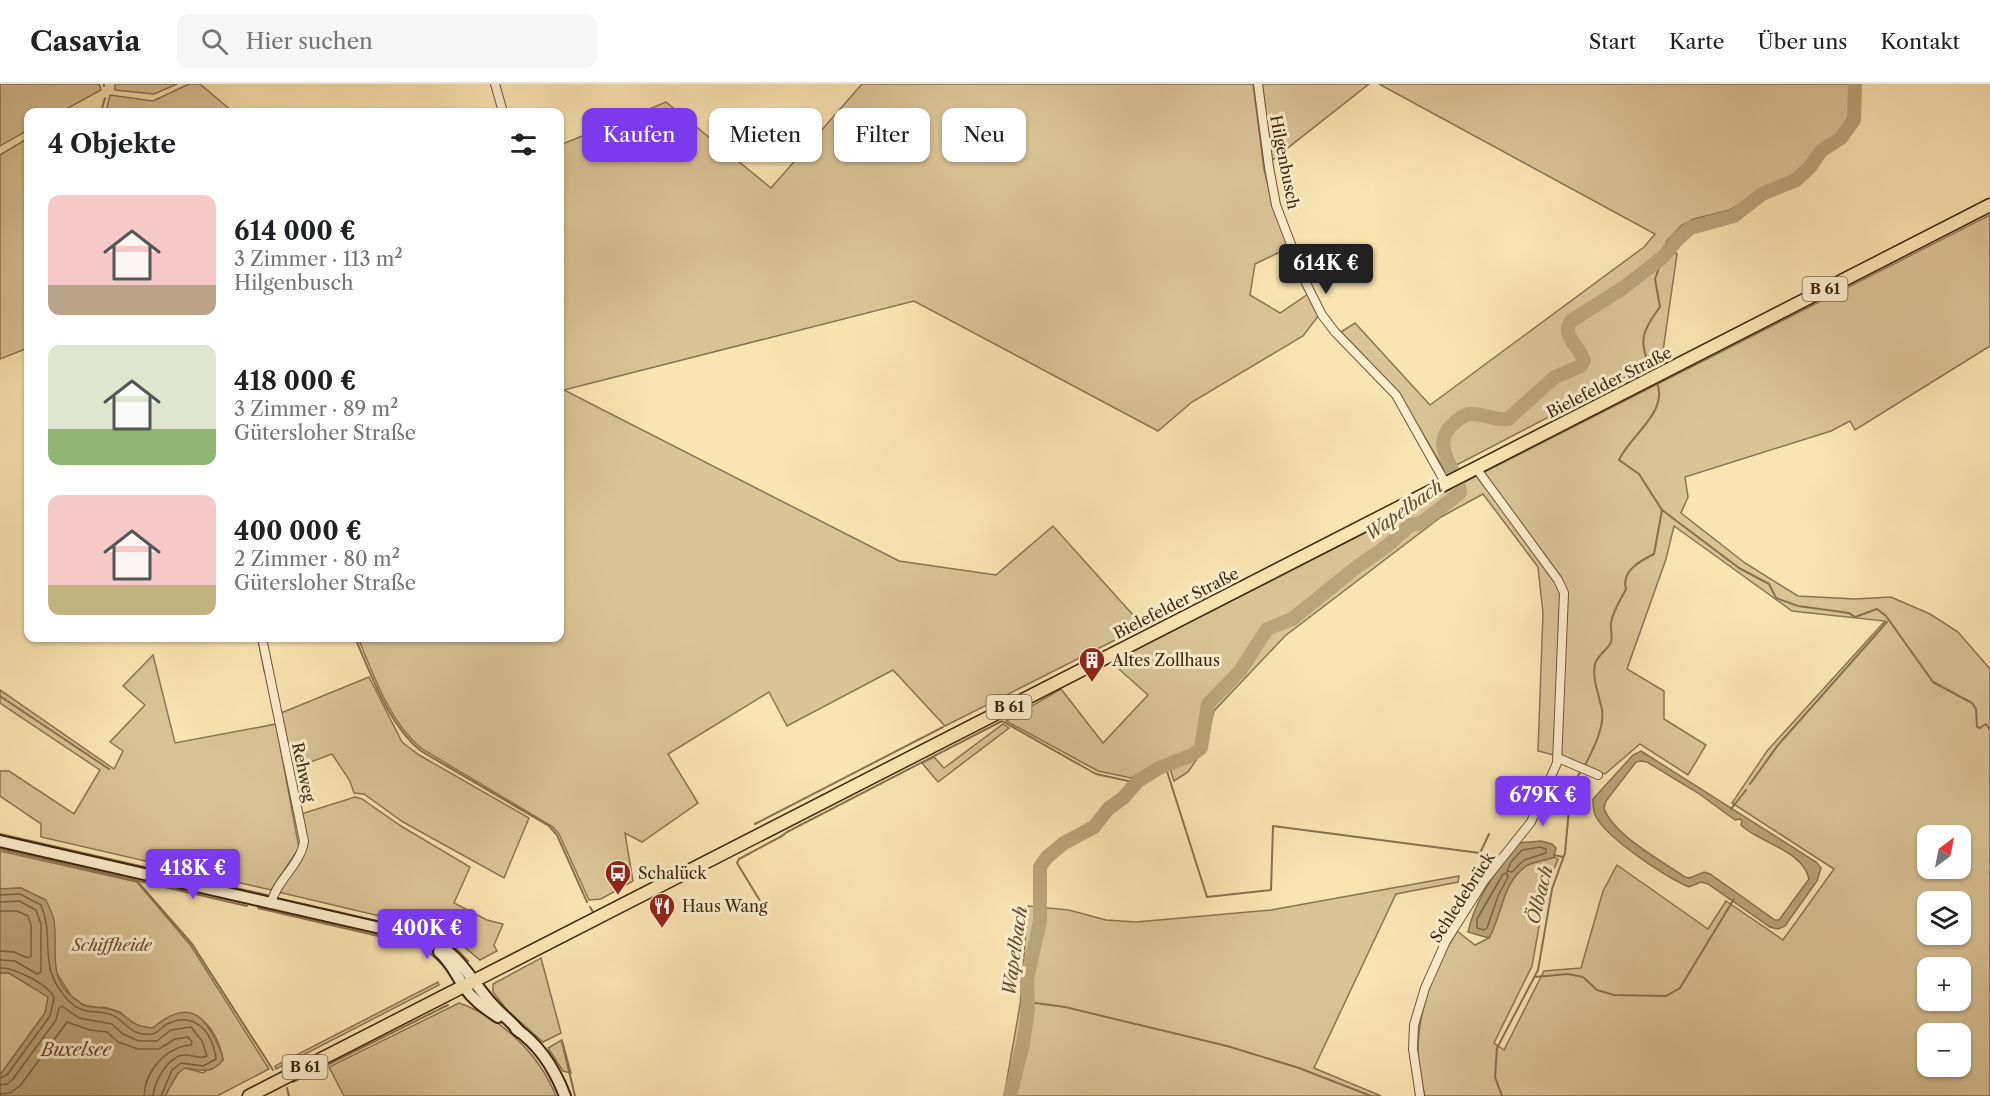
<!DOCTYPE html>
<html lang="de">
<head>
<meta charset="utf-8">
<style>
	body { margin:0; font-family:"Libre Caslon Text",serif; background:#f6f6f6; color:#202124; height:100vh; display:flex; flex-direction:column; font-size:22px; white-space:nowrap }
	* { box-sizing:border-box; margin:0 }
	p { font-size:20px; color:#757577 }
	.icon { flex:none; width:33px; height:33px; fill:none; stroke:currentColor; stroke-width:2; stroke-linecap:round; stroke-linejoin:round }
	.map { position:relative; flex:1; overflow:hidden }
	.drawer { position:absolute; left:24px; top:24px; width:540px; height:534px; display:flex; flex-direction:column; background:#fff; border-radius:12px; box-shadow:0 2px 4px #0004 }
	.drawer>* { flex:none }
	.hud { position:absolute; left:582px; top:24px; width:570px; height:54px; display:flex; gap:12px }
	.needle { width:39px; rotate:32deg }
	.buttons { position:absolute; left:1917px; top:741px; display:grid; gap:12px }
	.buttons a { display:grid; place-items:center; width:54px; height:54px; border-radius:12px; background:#fff; box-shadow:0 2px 4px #0004; font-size:30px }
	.price { position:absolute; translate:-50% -51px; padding:0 14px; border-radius:6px; background:#7c3aed; color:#fff; font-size:20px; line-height:39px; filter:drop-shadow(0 2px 3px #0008) }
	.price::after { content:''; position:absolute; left:50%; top:36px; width:18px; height:14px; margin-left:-9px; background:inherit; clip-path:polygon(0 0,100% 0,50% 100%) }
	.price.active { background:#222; color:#fff }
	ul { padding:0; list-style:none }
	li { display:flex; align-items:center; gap:18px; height:150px; padding:0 24px }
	li span { display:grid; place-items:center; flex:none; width:168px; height:120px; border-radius:12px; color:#555 }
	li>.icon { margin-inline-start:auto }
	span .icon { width:72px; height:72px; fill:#fffc; stroke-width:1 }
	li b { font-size:26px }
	h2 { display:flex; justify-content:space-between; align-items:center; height:72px; padding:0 24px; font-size:26px }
	.chip { padding:0 21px; border-radius:12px; background:#fff; box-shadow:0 2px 4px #0004; font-size:21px; line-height:54px }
	.chip.active { background:#7c3aed; color:#fff }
	header { display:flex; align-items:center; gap:36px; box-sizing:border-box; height:84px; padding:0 30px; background:#fff; border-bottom:2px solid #e0e0e0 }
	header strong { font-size:28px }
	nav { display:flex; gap:33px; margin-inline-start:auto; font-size:21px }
	.search { width:420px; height:54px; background:#f6f6f6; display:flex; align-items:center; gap:15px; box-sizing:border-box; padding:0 21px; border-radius:12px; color:#757577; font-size:22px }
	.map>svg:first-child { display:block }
</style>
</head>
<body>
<header>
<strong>Casavia</strong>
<div class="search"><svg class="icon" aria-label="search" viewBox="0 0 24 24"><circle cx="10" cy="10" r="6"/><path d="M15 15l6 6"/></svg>Hier suchen</div>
<nav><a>Start</a><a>Karte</a><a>Über uns</a><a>Kontakt</a></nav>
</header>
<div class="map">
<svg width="1990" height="1012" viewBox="0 0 1990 1012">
	<rect width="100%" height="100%" fill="#fae5b2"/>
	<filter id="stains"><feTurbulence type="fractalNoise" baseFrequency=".00333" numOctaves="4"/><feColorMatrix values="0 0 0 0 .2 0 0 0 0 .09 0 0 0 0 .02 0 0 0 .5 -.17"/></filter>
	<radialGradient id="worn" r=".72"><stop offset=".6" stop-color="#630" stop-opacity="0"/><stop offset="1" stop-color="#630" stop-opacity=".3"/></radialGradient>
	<g fill="#dac496" stroke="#8c7450" stroke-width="1.5" fill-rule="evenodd">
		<path d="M0,0h99l2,6 -40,22h-33v18l-28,16z"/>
		<path d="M115,0h62l-23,10 -39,-4z"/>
		<path d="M189,0h11l33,28h-127l4,-17 43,6z"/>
		<path d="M862,0h391l11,85 9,37 22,56 -8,3 -7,-13 -25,12 -5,31 30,18 28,-19 11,21 -16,21 -111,66 -34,29 -244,-130 -350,89 335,171 97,14 57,-49 90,100 -198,100 -52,-56 -106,56 -18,-34 -101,62 30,49 -56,39 -17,-9 8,48 -32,18 -12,1 -30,-66 -6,-7 -131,-78c-32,-26 -48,-73 -64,-111h202v-493l106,-43 105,86z"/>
		<path d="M1262,0h107l-99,78z"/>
		<path d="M1379,0h470v32l-12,19 -18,13 -12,17 -14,11 -35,14 -9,9 -19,11 -36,9 -12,6 -16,17 11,12 -15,104 -217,113 -46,-77 -58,-62 14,-9 75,82 214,-158 11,-13z"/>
		<path d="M28,54v210l-28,11v-204z"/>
		<path d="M1990,131v131l-135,84 -5,-9 -19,10 -146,46 3,20 -7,16 64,50 53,33 57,3 36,-2 39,17 28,18 32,37v427h-565c-18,-58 2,-116 32,-165l18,14 14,-7c13,-22 13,-56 37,-72 8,-5 19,-5 28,-9l4,2 -12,29 -14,78 -38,77 10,7 40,-79 37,-3 22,-77 14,-26 91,64 18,-28 57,39 51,-71 -102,-66 35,-52 118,-130 -93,-10 -118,-85 -8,33 -39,110 37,22v28l42,26 -18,30 -48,-31 -35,30 -39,-16 -28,-7 5,-138 -5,-46 -55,-73 -42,23 -156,119 -71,75 -10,38 -16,23 -14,9 -7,-21 -36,18 -33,-7 -92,-50 55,-32 42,54 45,-48 -37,-33zM1928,752h32v32h-32zM1928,818h32v32h-32zM1928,884h32v32h-32zM1928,950h32v32h-32z"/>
		<path d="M153,571l22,88 101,-19 23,124 -28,42 -230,-53v-13l-41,-28v-25h9l65,43 26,-44 -100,-67v-13l114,79 9,-18 -13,-9 35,-37 -22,-19z"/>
		<path d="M369,593l33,65 17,13 110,63 -25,60 -101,-56 -39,-28 -10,-1 -4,-12 -18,-27 -40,15 -11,-56z"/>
		<path d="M1003,640l6,4 -71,54 -16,-19 12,-6 10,11z"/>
		<path d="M355,713l7,2 39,27 69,41 -16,36 33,17 16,4 -9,21 3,6 -17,9 -29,-24 -12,-6 -161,-38 28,-43 -5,-35z"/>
		<path d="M0,767l137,31 54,64 78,123 -52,27h-52l13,-23 7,-5 18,5 20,-13c-7,-40 -36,-62 -70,-32l-12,-1 -11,-5 -10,-10 -16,-5 -8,1 -13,-3 -11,-8 -18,-28v-48l-33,-33 -21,1z"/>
		<path d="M1459,792l-1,6 -62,12 -82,174 67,28h-377l16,-91 8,-99 41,4 37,10 30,2 135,-12z"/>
		<path d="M541,874l20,75 -18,9 -36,-32 -14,-18v-8z"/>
		<path d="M0,889h9l40,24 -4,16 -45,62z"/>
		<path d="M438,898l1,3 -163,84 -1,-3z"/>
		<path d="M459,919c43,15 80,51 97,93h-212l-15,-29z"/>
		<path d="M562,956l9,33 -8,-2 -15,-23z"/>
	</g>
	<g fill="#baa479" stroke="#89714d" stroke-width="1.5" fill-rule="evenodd">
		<path d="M1641,667l175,111 5,6 -4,13 -32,45 -7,3 -8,-2 -62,-43 -7,-2 -12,5c-23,-10 -80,-47 -93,-70 -3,-5 -3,-12 -3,-18l40,-44zM1641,677l6,1 51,31 37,27 5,-1 2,2 -1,4c18,18 62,25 68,54l-30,41h-4l-65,-46 -6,-2 -14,6 -5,-1c-23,-16 -72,-42 -81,-69l2,-7 30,-39z"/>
		<path d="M1541,757l11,3 4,4 -2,9c-9,4 -20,4 -28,9 -24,16 -24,50 -37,72l-21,-6c7,-32 30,-65 51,-89z"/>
		<path d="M21,804l25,12c3,7 7,14 8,21 5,32 -10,60 28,83 9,5 20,2 31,6 18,6 14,16 40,18 38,-33 54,-10 69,26l1,6c-12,15 -22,10 -38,8l-7,5 -13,23h-165v-21l45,-62 3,-16 -39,-24h-9v-84z"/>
	</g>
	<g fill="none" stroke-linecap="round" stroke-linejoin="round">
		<g stroke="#7c6442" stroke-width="1.5">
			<path d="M1540,763l6,2v4l-22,7 -12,12 -5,-1 4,-9 11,-12z"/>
			<path d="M1503,790l4,-1 1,4 -10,19 -11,32 -3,2 -7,-2v-9z"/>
			<path d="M0,811l20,-1 21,11c15,37 -5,59 26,94 18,20 33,8 49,18 13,9 16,19 36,17 7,-1 10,-8 15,-10 28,-14 46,9 49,35l-13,7 -22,-3 -9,7 -11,26"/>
			<path d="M0,818l19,-1 17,9 5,14v48l-4,2 -22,-13 -15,-1"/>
			<path d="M0,827h17l11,5 3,9v31l-3,2 -14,-6 -14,-1"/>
			<path d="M0,884c13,-1 50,17 54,30l-4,18 -43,59 -7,3"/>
			<path d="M0,1001l7,-1 6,-5 43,-59 3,-12 3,-2 17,12 33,6 11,10 16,7h18l14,-11 20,-3 11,14 5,15c-8,4 -15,-2 -24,-1 -15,2 -29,27 -30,41"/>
			<path d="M0,1010l10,-1 10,-7 47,-64 23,8 17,2 11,10 20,7h21l16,-10 13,-2 4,5 -1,3c-25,2 -46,26 -47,51"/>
		</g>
		<g stroke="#89714d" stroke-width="2">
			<path d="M104,0v2"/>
			<path d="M101,28l4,-14"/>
			<path d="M1652,288c-14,-30 -11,-40 8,-65l-5,-28 8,-22"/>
			<path d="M1662,426l77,58 30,16 7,14 22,8 51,7 6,4 22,-8 9,7 47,66 39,21 4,6 1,18 3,1 6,-4 4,6"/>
			<path d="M258,554l7,35"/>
			<path d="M355,554c17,38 33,86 66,113l128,75 8,9 30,67"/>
			<path d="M0,612l109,73"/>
			<path d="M1165,681l42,132 64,-7 2,-64 207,27 9,-19"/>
			<path d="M1584,683c8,-15 21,-40 18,-57 -3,-16 -10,-30 -7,-46 3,-10 13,-14 16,-22 2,-6 -1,-13 0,-19 2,-13 9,-22 15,-34 -5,-18 14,-28 28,-35l8,-44 -23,-36 -20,-14c11,-25 52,-49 37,-80"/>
			<path d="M1750,700l28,-39 109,-123"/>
			<path d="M1731,725l15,-19"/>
			<path d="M755,740l188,-97"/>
			<path d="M0,750l267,61"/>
			<path d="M0,765l247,57"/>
			<path d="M1554,771l9,2"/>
			<path d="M1990,778v-3"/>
			<path d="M1990,786v3"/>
			<path d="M137,797l55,63 81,126"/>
			<path d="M277,814l152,35 23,12 16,16"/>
			<path d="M590,823l3,5"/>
			<path d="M258,824l159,37 10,5 19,18"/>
			<path d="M768,830l-31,-51 2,-4 43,-23 5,-4 215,-111 94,53 37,8 5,-1"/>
			<path d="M1535,893l33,-3 15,3 14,13 17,5 52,1 14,-8 54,-89"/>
			<path d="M1028,918l37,5 162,39 72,22 72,28"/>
			<path d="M562,958l13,54"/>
			<path d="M293,998l155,-77"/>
			<path d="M287,1004l2,8"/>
			<path d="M1502,1012l-7,-19 2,-29 41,-78 14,-81 13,-36 6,-66 10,-16"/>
		</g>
		<path stroke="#baa479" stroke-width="14" d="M1010,1012l13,-52 5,-35 -1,-30 13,-58v-54l7,-10 17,-14 30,-16 14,-18 15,-11 15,-17 21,-13 33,-13 9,-7 7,-44 32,-33 27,-42 25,-10 66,-53 29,-20 23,-21 11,-2 39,-30c-1,-24 -33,-46 -6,-70 5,-4 9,-8 16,-9 13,-1 24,7 38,5l47,-42 26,-11 3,-5c-3,-14 -24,-25 -13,-40l52,-33 40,-31 14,-17 13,-12 44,-12 28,-22 34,-14 14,-13 11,-16 20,-13 13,-18 1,-36"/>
		<g stroke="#6e5535" stroke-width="10">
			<g id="street">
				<path d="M495,0l8,28"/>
				<path d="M1258,0l11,83 7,38 29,76 17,34 13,17 61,63 50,89"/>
				<path d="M262,554l42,203c-3,24 -28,39 -33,63"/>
				<path d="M1558,674l40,17"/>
				<path d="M1420,1012l-7,-47 1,-24 11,-37 21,-47 38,-60 47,-59 26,-59 7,-170 -6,-13 -82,-112"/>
			</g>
		</g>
		<g stroke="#3f250b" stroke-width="14">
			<g id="secondary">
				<path d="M0,757l428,98c33,17 37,33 59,59 10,13 23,22 33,34"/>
				<path d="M439,868c12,10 17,23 26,36 9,13 20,20 33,29"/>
				<path d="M516,945c24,16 39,41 49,67"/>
			</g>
		</g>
		<g stroke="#3f250b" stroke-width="15">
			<path id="primary" d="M249,1012l1741,-891"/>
		</g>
		<use href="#street" stroke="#fceecd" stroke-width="8"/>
		<use href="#secondary" stroke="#fceecd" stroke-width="10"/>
		<use href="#primary" stroke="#fae5b2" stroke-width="12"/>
	</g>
	<defs>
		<g id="building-pin" transform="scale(1.35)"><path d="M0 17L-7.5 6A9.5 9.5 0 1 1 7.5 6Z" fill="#8f2418" stroke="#fceecd"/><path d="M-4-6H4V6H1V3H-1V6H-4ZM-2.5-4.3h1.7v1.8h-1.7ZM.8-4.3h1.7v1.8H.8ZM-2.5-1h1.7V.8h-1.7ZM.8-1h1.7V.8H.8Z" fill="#fff"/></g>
		<g id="bus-pin" transform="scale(1.35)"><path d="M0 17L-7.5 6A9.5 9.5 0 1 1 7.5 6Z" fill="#8f2418" stroke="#fceecd"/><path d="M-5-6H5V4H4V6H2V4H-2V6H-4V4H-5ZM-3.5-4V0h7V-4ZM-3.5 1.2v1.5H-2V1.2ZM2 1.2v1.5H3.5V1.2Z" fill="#fff"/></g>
		<g id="restaurant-pin" transform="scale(1.35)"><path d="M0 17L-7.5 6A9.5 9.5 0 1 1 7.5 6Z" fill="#8f2418" stroke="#fceecd"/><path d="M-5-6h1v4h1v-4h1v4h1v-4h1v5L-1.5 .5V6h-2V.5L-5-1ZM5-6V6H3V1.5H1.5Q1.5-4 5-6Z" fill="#fff"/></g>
	</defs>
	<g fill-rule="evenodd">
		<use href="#building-pin" x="1092" y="576"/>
		<use href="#bus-pin" x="618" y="789"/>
		<use href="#restaurant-pin" x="662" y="822"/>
	</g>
	<g text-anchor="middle" stroke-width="6" stroke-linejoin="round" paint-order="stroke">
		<g fill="#fceecd" stroke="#786145" stroke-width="1.5">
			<rect x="1802.5" y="193" width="45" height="24" rx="4.5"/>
			<rect x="986.5" y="611" width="45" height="24" rx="4.5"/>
			<rect x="282.5" y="971" width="45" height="24" rx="4.5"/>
		</g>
		<g font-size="15" font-weight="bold" fill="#3f250b">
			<text x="1825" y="210">B 61</text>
			<text x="1009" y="628">B 61</text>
			<text x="305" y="988">B 61</text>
		</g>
		<g font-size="16" fill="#3f250b" stroke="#fceecd">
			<text transform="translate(1285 78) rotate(79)" y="6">Hilgenbusch</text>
			<text transform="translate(1609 298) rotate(-27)" y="6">Bielefelder Straße</text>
			<text transform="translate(1176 519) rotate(-27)" y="6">Bielefelder Straße</text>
			<text transform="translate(304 688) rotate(78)" y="6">Rehweg</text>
			<text transform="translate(1462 813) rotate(-57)" y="6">Schledebrück</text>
		</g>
		<g font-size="16" fill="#3f250b" stroke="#fceecd" text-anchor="start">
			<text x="1112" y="582">Altes Zollhaus</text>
			<text x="638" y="795">Schalück</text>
			<text x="682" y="828">Haus Wang</text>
		</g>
		<g font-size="16" font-style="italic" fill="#664d2e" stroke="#fceecd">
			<text x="112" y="867">Schiffheide</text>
		</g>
		<g font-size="18" font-style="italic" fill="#644b2c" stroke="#fceecd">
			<text transform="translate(1404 426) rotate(-35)" y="6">Wapelbach</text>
			<text transform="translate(1540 811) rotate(-76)" y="6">Ölbach</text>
			<text transform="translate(1015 867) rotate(-82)" y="6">Wapelbach</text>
			<text x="76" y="972">Buxelsee</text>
		</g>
	</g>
	<rect width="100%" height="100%" filter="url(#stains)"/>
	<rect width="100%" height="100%" fill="url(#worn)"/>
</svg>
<div class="buttons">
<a><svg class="needle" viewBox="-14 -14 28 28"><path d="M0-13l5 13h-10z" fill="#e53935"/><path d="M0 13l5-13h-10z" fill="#757577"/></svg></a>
<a><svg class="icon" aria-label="layers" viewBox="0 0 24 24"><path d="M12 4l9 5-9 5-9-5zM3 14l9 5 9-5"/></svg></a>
<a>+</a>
<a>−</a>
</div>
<b class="price active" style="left:1326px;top:211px">614K €</b>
<b class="price" style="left:1543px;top:743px">679K €</b>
<b class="price" style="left:193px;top:816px">418K €</b>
<b class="price" style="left:427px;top:876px">400K €</b>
<div class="hud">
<a class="chip active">Kaufen</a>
<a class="chip">Mieten</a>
<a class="chip">Filter</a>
<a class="chip">Neu</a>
</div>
<section class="drawer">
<h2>4 Objekte<svg class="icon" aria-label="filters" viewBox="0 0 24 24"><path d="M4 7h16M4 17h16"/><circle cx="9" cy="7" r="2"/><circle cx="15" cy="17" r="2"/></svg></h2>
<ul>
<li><span style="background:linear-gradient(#f6c9c9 75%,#b9a48a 0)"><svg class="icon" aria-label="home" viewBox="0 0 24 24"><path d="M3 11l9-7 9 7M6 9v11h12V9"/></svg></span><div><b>614 000 €</b><p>3 Zimmer · 113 m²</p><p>Hilgenbusch</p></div></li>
<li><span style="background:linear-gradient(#dfe7d0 70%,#8fb573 0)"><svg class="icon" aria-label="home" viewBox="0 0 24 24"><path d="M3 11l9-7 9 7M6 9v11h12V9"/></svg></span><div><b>418 000 €</b><p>3 Zimmer · 89 m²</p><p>Gütersloher Straße</p></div></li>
<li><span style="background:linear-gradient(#f6c9c9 75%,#c2b280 0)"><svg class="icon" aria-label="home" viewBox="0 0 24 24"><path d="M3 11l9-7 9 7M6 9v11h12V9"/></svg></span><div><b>400 000 €</b><p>2 Zimmer · 80 m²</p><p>Gütersloher Straße</p></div></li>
</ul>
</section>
</div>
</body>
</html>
